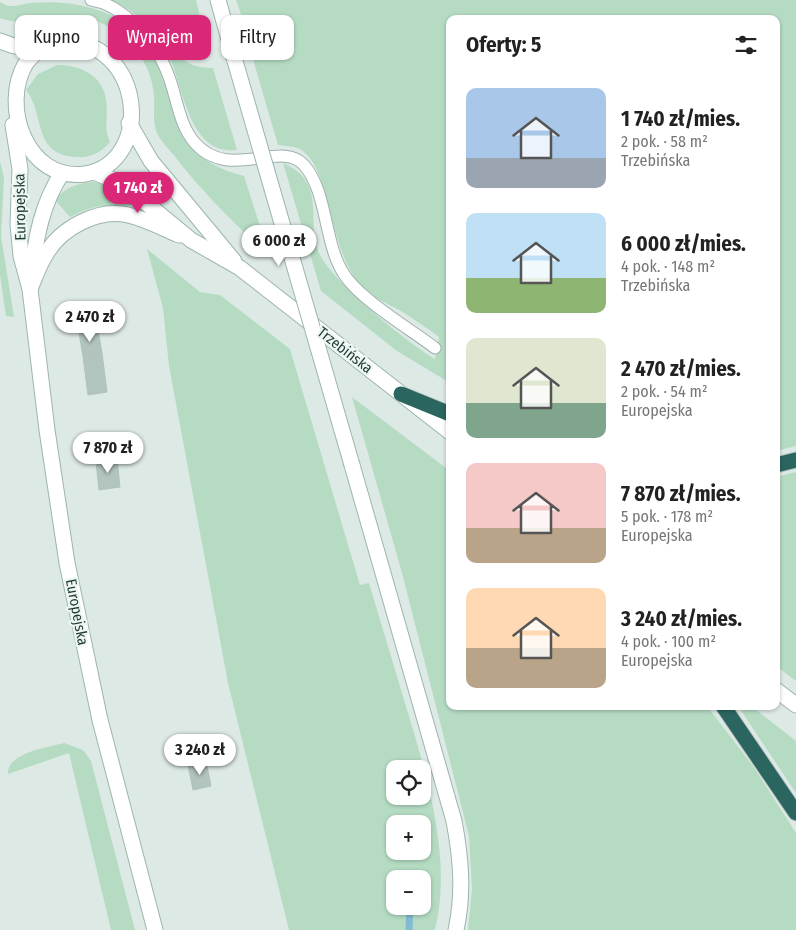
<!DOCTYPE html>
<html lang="pl">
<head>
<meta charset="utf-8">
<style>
	body { margin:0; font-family:"Fira Sans Condensed",sans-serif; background:#f2f2f2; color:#222; height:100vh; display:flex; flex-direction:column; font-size:19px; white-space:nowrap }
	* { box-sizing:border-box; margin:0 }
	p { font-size:16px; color:#767676 }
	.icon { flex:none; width:28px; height:28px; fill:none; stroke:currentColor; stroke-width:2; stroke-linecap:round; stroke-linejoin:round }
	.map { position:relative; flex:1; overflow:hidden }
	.drawer { position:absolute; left:446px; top:15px; width:334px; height:695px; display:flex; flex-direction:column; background:#fff; border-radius:10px; box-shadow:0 1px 4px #0004 }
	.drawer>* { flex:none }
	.banner { position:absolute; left:15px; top:15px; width:356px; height:45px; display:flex; gap:10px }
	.fabs { position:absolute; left:386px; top:760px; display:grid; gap:10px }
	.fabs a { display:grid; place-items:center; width:45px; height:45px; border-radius:10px; background:#fff; box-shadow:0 1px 4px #0004; font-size:25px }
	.price { position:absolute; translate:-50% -42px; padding:0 11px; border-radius:18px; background:#fff; color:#222; font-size:16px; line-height:32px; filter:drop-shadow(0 1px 2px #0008) }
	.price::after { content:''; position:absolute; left:50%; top:30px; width:15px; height:11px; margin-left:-8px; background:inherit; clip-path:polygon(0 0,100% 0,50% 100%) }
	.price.current { background:#db2777; color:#fff }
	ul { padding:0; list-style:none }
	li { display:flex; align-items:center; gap:15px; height:125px; padding:0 20px }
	li span { display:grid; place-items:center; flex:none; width:140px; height:100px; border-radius:10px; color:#555 }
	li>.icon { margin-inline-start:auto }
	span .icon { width:60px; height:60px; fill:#fffc; stroke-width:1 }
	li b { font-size:21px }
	h2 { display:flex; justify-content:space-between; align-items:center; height:60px; padding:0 20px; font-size:21px }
	.chip { padding:0 18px; border-radius:10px; background:#fff; box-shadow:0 1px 4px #0004; font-size:18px; line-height:45px }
	.chip.current { background:#db2777; color:#fff }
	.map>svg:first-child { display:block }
</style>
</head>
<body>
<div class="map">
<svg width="796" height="930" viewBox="0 0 796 930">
	<rect width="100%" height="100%" fill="#dde9e5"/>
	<g fill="#b5dcc3" fill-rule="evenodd">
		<path d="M111,0h85l9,37 -29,8c2,18 21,23 37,23l24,82c-49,6 -53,-64 -69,-95 -13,-24 -31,-44 -57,-55z"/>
		<path d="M236,0h560v446l-20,5v-432h-326v364l-53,-32 -76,-60 -38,-128c42,18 25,51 34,85 8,29 91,95 118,111l4,-22c-12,-9 -25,-18 -38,-26 -15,-8 -30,-14 -41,-27 -31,-34 -29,-112 -57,-133 -7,-5 -17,-5 -25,-6l-26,-89 14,-10 2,-13 -2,-15 -22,5z"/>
		<path d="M0,2c12,8 19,2 32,1 36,-3 77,4 104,29 54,51 13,120 108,144l26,81c-33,-31 -66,-63 -94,-99 -6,-8 -15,-16 -19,-25 -5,-12 -2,-25 -3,-37 -2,-30 -21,-56 -47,-70 -15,-8 -34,-13 -51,-10 -21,3 -36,10 -56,2z"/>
		<path d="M57,65c23,0 46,10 49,35 3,16 -3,25 4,42 -9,11 -20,16 -34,15 -44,-2 -31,-44 -50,-67l12,-16z"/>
		<path d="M0,161l4,17 -3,58 13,81 -8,-1 -6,-41z"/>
		<path d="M94,182c13,3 31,9 38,22 -7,6 -22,1 -31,2 -12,2 -21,6 -31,11l-15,-17c10,-13 23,-17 39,-18z"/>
		<path d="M147,249l53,43 20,3 70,54 70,236 9,-2c12,40 24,80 36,120 21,70 48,154 30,227h-146l-61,-247 -59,-317 -6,-58zM395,769h27v27h-27zM395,824h27v27h-27zM395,879h27v27h-27z"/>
		<path d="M352,397l98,74v235h257l46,60 43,67v97h-328l4,-41 -3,-53 -67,-263z"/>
		<path d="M796,472v209l-20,-15v-189z"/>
		<path d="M738,706h13l45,35v52z"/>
		<path d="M64,743l19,7 8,11 44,169h-24l-42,-177 -61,21c-2,-21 41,-27 56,-31z"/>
	</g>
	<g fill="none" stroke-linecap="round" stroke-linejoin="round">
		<path stroke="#83bcd1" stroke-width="7" d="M409,930l1,-24"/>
	</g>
	<g fill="#b2c4be" stroke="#afc3bd">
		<path d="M98,330l4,23 -19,3 -4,-23z"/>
		<path d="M102,353l5,39 -19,3 -5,-39z"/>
		<path d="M117,459l3,28 -21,3 -3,-28z"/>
		<path d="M206,761l5,25 -18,4 -5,-25z"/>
	</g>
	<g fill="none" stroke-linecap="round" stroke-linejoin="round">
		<g stroke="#a0b1ad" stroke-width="13">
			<path id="lane" d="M91,0c15,2 29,11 40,21 18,15 30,34 38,56 8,21 10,48 26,66 34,39 86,-4 109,22 23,26 20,75 38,106 15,27 67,57 93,77"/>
		</g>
		<g stroke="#9cb5af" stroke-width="17">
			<g id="secondary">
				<path d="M218,0l17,61"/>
				<path d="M0,41l14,5h31"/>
				<path d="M61,41c84,-2 94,122 24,133 -58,8 -85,-68 -59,-111 10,-12 20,-20 35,-22z"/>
				<path d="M129,123l22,38 83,100"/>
				<path d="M13,125l7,44 -2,55 3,32 9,33 17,141 20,133 33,157 55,210"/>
				<path d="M94,172l29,12 68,56 49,28 210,164"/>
				<path d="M32,272c4,-36 10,-68 30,-99"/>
				<path d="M30,289c5,-12 9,-24 16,-35 15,-26 52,-46 82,-39 18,4 34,13 51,20"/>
				<path d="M352,465l102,356c7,37 10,72 2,109"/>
				<path d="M776,690l20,15"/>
			</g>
		</g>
		<g stroke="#bcc4c2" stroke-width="17">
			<g id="highway">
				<path d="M401,394l49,20"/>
				<path d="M776,465l20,-5"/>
				<path d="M723,706l73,107"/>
			</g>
		</g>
		<use href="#lane" stroke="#fff" stroke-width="11"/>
		<use href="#secondary" stroke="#fff" stroke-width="15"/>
		<use href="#highway" stroke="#2a6560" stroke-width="15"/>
		<g stroke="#9cb5af" stroke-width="17" stroke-linecap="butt">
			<path id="secondary-bridge" d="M235,61l117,404"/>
		</g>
		<use href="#secondary-bridge" stroke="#fff" stroke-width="15"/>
	</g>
	<g text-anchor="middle" stroke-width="4.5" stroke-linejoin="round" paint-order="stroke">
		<g font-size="15" fill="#1f3935" stroke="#edf6f3">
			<text transform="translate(20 207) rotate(-91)" y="5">Europejska</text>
			<text transform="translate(345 350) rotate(38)" y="5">Trzebińska</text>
			<text transform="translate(77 612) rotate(79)" y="5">Europejska</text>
		</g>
	</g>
</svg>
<div class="fabs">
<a><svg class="icon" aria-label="locate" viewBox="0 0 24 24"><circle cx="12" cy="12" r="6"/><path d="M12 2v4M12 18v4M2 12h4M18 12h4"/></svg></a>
<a>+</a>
<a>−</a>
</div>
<b class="price current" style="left:138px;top:214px">1 740 zł</b>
<b class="price" style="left:279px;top:267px">6 000 zł</b>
<b class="price" style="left:90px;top:343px">2 470 zł</b>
<b class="price" style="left:108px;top:474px">7 870 zł</b>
<b class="price" style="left:200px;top:776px">3 240 zł</b>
<div class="banner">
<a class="chip">Kupno</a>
<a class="chip current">Wynajem</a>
<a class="chip">Filtry</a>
</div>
<section class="drawer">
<h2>Oferty: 5<svg class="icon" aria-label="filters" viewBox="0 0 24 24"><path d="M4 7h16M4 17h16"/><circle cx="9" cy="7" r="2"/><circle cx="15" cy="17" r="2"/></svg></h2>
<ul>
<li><span style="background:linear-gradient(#a9c7e8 70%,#9aa5b1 0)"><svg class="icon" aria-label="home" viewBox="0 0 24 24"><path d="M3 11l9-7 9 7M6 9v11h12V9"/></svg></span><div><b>1 740 zł/mies.</b><p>2 pok. · 58 m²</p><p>Trzebińska</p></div></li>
<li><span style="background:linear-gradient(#bfe0f5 65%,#8fb573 0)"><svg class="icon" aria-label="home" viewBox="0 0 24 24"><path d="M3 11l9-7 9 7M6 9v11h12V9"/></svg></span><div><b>6 000 zł/mies.</b><p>4 pok. · 148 m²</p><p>Trzebińska</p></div></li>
<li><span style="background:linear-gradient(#dfe7d0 65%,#7fa58c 0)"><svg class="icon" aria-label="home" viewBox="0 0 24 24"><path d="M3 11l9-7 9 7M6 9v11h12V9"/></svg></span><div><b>2 470 zł/mies.</b><p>2 pok. · 54 m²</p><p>Europejska</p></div></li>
<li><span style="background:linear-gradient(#f6c9c9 65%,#b9a48a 0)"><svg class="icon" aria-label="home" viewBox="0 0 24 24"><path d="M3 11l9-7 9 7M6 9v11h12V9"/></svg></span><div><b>7 870 zł/mies.</b><p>5 pok. · 178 m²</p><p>Europejska</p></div></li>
<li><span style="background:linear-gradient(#ffd9b3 60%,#b9a48a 0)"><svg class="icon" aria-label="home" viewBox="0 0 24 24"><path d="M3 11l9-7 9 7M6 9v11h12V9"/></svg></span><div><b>3 240 zł/mies.</b><p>4 pok. · 100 m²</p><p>Europejska</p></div></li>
</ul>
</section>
</div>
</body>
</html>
